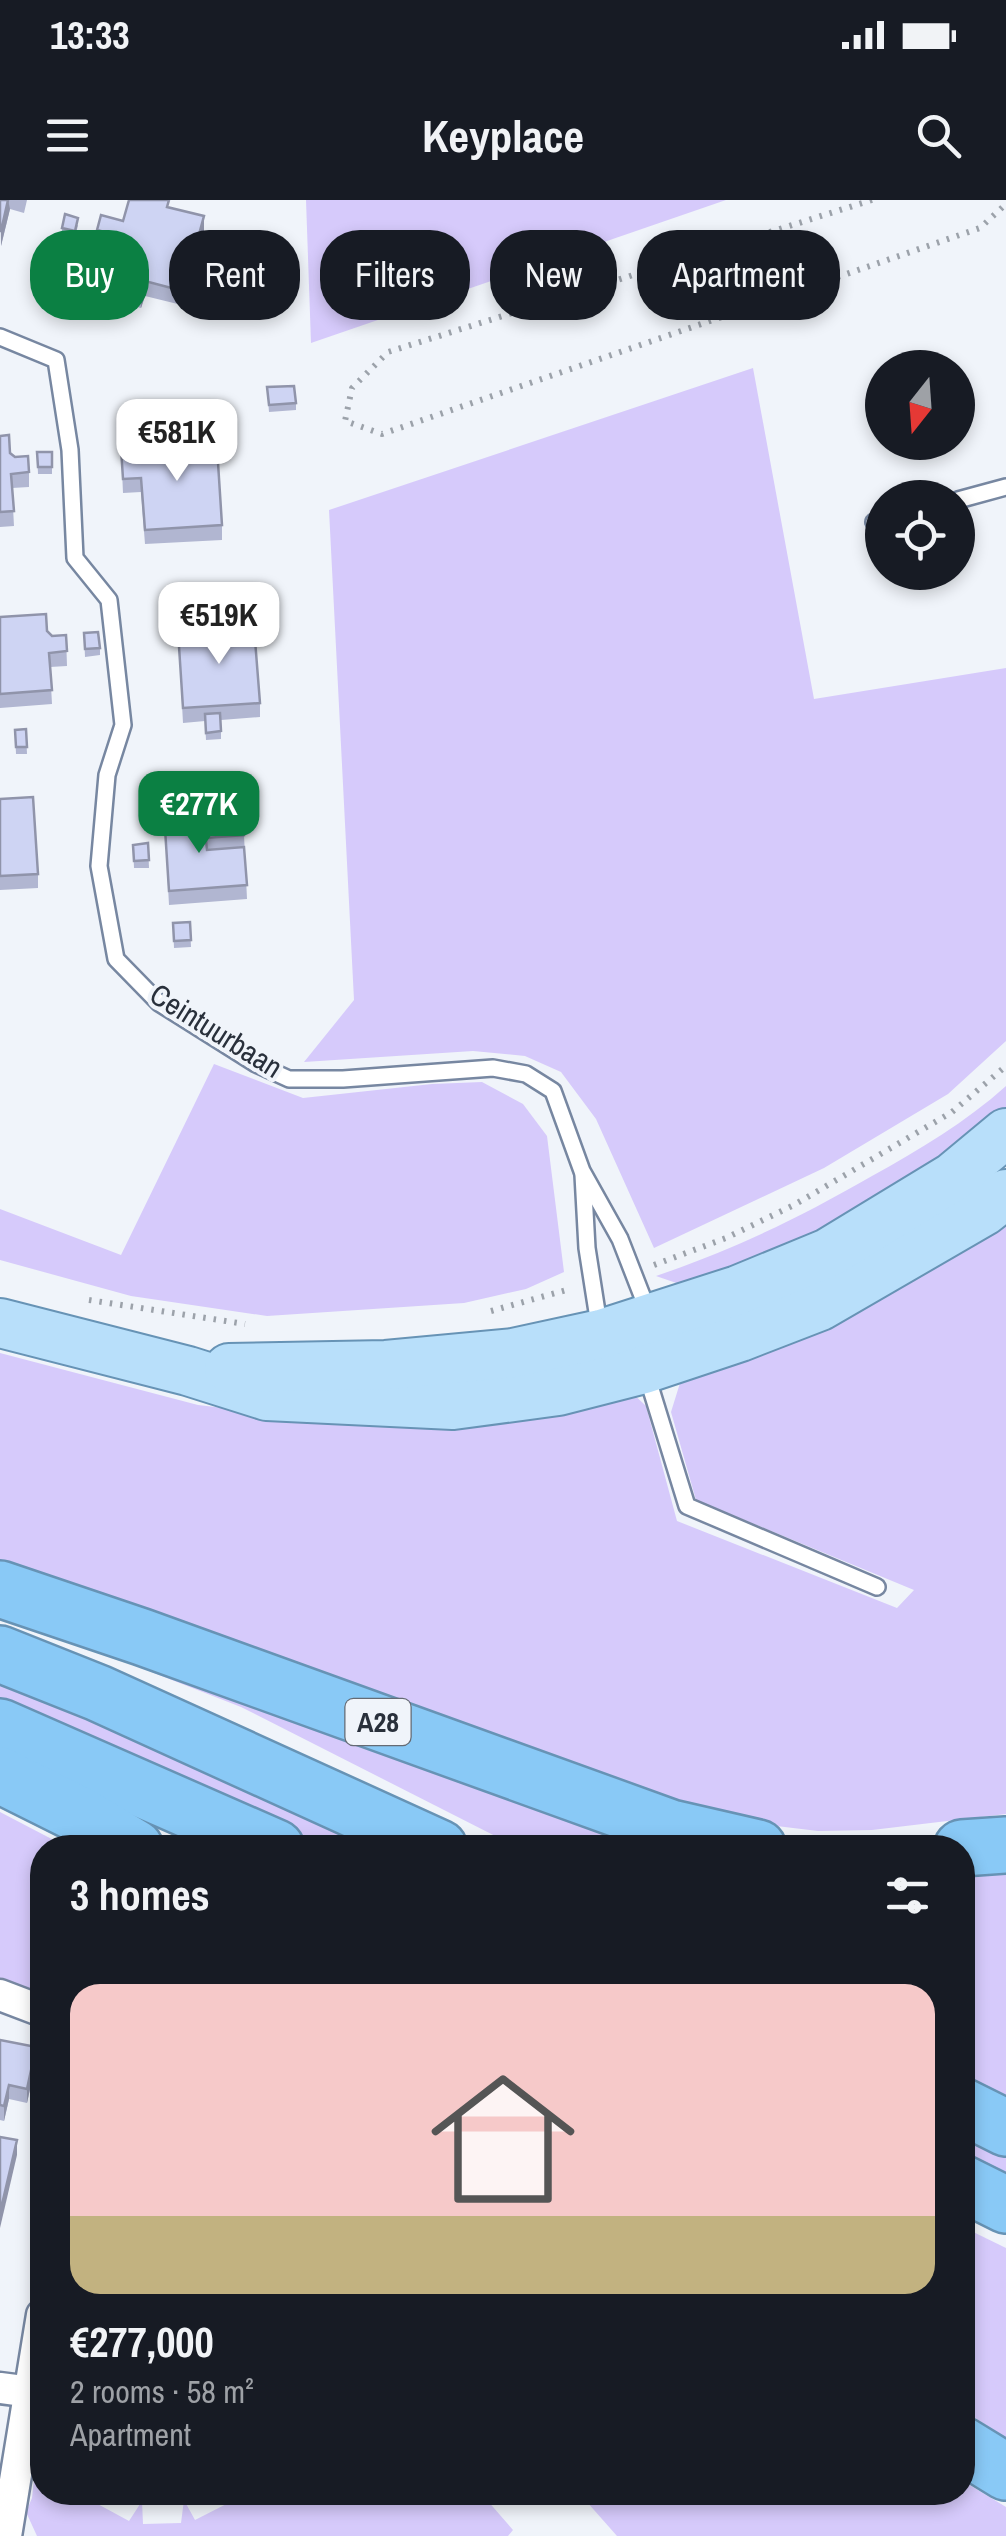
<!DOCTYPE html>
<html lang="en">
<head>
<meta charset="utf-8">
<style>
	body { margin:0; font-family:"Archivo Narrow",sans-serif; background:#242831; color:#f1f3f6; height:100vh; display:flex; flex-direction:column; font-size:38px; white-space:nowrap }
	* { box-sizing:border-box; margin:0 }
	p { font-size:32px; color:#9ea1a6 }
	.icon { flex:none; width:55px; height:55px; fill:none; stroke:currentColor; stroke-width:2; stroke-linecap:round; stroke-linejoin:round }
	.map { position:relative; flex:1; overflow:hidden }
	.sheet { position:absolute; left:30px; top:1635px; width:945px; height:670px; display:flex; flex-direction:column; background:#171b24; border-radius:40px; box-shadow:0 5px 15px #0003 }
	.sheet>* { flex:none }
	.hud { position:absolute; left:30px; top:30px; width:948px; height:90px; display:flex; gap:20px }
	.needle { width:65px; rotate:197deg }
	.controls { position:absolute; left:865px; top:150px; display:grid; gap:20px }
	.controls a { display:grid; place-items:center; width:110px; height:110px; border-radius:50%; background:#171b24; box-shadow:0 5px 15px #0003; font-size:50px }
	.price { position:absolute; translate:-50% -85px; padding:0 22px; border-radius:20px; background:#fff; color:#222; font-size:32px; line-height:65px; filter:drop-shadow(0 2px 5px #0008) }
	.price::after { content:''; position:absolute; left:50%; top:60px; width:30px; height:22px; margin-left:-15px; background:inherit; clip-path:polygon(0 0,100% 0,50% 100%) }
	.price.current { background:#0b8043; color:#fff }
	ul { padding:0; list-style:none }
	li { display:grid; align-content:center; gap:20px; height:530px; padding:0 40px }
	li+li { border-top:2px solid #363941 }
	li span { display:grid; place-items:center; height:310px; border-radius:30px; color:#555 }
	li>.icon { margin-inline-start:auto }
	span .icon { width:180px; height:180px; fill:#fffc; stroke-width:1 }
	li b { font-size:42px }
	h2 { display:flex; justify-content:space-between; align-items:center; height:120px; padding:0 40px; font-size:42px }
	.chip { padding:0 35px; border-radius:40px; background:#171b24; box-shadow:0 5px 15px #0003; font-size:35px; line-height:90px }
	.chip.current { background:#0b8043; color:#fff }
	.status { display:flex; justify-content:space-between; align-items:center; height:70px; padding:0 50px; background:#171b24; direction:ltr }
	.status svg { height:28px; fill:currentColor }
	header { display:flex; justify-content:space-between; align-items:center; height:130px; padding:0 40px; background:#171b24; font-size:45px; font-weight:700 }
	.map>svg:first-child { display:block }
</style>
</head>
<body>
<div class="status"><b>13:33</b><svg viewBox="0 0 49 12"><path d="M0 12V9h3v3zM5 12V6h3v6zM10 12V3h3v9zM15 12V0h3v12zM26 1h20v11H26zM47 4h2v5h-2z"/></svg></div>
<header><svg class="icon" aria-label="menu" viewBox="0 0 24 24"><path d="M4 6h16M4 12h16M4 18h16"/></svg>Keyplace<svg class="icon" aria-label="search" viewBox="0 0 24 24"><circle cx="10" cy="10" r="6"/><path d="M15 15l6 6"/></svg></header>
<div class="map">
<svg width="1006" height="2336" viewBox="0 0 1006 2336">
	<rect width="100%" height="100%" fill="#f0f4fa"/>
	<g fill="#d6cafb">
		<path d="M306,0h420l-415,143z"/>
		<path d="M753,168l61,331 192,-31v373l-58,53 -124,74 -170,80 -58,-129 -35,-47 -36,-16 -52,-5 -169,11 50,-62 -25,-490z"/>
		<path d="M214,864l89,34 129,-14 50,-2 41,22 24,32 17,136 -38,17 -62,14 -197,13 -136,-20 -131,-36v-51l121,46z"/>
		<path d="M1006,886v32l-198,125 -123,43 -29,-10c79,-27 143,-58 216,-100 47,-26 94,-54 134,-90z"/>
		<path d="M1006,1015v599l-134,16 -54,1 -90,-11 -728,-256v-211l198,52 103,12 327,-28 18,17 31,115 220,87 17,-18 -218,-90 -25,-88 9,-29z"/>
		<path d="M44,1430l653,217h-180l-276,-140z"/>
		<path d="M0,1478l395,169h-68l-139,-64 -188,-80z"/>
		<path d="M0,1612l67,35 -25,1v155l-42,-18z"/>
		<path d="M1006,1671v224l-43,-21 -1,-201z"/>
		<path d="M962,1930l44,22v30l-43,-22z"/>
		<path d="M963,2027l43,21v190l-43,-28z"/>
		<path d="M42,2205v87l56,1 -4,9 35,19 13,-20 1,23 38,-1 3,-23 11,20 53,-27 232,-1 33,38 -5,6h-471l-11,-24 6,-14z"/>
		<path d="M963,2281l43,26v29h-389l-38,-43 383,-1z"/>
	</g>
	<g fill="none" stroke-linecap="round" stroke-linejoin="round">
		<g stroke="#7787a1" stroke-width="20">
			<g id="lane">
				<path d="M0,137l56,23 14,90 5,108 34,42 14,125 -16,50 -8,91 17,93 43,44 97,61 33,15h54l150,-11 33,6 27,17 29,80 38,68 28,72"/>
				<path d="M958,300l48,-13"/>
				<path d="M874,322l8,-2"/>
				<path d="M583,975l4,73 13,83"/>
				<path d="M646,1173l41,133 190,81"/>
			</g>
		</g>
		<g stroke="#7787a1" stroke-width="35">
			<g id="street">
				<path d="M0,1795l42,16"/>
				<path d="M0,2188l31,4"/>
				<path d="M6,2336l36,-221"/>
			</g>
		</g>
		<g stroke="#6793b5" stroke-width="52">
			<g id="primary">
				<path d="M0,1123l188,48 79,25 186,9 105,-14 86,-22 96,-32 80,-31 164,-95 22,-17"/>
				<path d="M229,1168l157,-3 127,-12 88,-19 137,-44 90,-37 125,-76 53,-44"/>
			</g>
		</g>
		<g stroke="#6793b5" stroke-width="60">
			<g id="highway">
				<path d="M0,1389l142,48 529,191 87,20"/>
				<path d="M0,1454l98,39 341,155"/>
				<path d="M0,1527l276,121"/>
				<path d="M0,1575l82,41 53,32"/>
				<path d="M962,1648l44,-3"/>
				<path d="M962,1906l44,22"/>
				<path d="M962,1983l44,22"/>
				<path d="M962,2245l44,27"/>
			</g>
		</g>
		<g stroke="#9ca2aa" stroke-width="6" stroke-dasharray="2.5 8" stroke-linecap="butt">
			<path d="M872,0l-484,152 -36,36 -7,33 37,13 598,-206 26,-24"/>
			<path d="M654,1065l72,-27 68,-33 158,-93 54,-46"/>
			<path d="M89,1100l156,24"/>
			<path d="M491,1111l79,-22"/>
		</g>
		<use href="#lane" stroke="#fff" stroke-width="15"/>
		<use href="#street" stroke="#fff" stroke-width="30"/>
		<use href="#primary" stroke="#b8dffa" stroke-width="48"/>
		<use href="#highway" stroke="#89c9f6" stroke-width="55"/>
	</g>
	<g fill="#b1b6d1">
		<path d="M0,0h27l-3,13 -14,-4 -9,37z"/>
		<path d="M169,8l35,23 -6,23 6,16 -10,38 -49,-12 -4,12 -43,-11v-27l6,-23 -7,-2v-15z"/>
		<path d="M78,25l-3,13 -13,-3v-7z"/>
		<path d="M267,187l29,16v7l-27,2z"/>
		<path d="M0,236l10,17 19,19v15l-17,1 2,38 -14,1z"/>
		<path d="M177,236l45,89v15l-77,4 -4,-52 -18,1 -2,-45 36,4 20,-2z"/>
		<path d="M37,252h15v22h-14z"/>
		<path d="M0,417l47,14 5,5 14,-1 1,31 -17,1 2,37 -52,4z"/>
		<path d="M178,431l82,72v14l-39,3v19l-15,1 -1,-19 -22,2z"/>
		<path d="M84,433l16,15v7l-15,2z"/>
		<path d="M26,529l1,25h-11l-1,-24z"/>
		<path d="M0,599l38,75v14l-38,2z"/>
		<path d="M203,599l41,36 3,64 -78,6 -5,-92 39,-2z"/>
		<path d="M148,643l1,25h-15l-1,-23z"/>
		<path d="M190,722l1,25 -17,1 -1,-25z"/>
		<path d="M0,1840l36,21 -9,42 -18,-4 -5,22 -4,-1z"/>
	</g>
	<g fill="#9094aa">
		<path d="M8,0l2,9 -9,37v-15z"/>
		<path d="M204,16v15l-10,36v-14z"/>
		<path d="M204,56v14l-10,38v-14z"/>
		<path d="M145,81v15l-4,12v-14z"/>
		<path d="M36,1847v14l-9,42v-14z"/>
		<path d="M9,1885v14l-5,22v-15z"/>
		<path d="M17,1940v15l-17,73v-15z"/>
	</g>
	<g fill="#ced4f3" stroke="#9094aa" stroke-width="2.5">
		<path d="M0,0h8l-7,31h-1z"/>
		<path d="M129,0h40l-2,7 37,9 -10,37 10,3 -10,38 -49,-13 -4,13 -43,-11 4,-12 -4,-1 10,-37 -11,-3 4,-15 22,6z"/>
		<path d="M65,14l13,4 -3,13 -13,-3z"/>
		<path d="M294,186l2,17 -27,2 -2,-18z"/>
		<path d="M201,234l8,14 8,-1 5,78 -77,5 -4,-52 -18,1 -2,-31 31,-3 5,7 21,-2 -1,-14z"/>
		<path d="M9,235l1,18 5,4 13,-1 1,16 -18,2 3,37 -14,1v-76z"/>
		<path d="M37,252h15v15h-14z"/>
		<path d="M46,414l1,17 5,5 14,-1 1,16 -18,2 3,37 -52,4v-77z"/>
		<path d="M254,427l6,76 -77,5 -5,-77z"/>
		<path d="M98,432l2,16 -15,1 -1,-16z"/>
		<path d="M220,513l1,18 -15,2 -1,-19z"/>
		<path d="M26,529l1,18h-11l-1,-17z"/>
		<path d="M33,597l5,77 -38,2v-77z"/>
		<path d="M241,597l3,38 -38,3 -3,-39z"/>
		<path d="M203,611l4,39 37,-3 3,38 -78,6 -5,-78z"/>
		<path d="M148,643l1,17 -15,1 -1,-16z"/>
		<path d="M190,722l1,18 -17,1 -1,-18z"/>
		<path d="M0,1840l36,7 -9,42 -18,-4 -5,21 -4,-1z"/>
		<path d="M0,1937l17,3 -17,73z"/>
	</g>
	<g text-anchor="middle" stroke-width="8" stroke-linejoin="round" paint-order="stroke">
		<rect fill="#f0f4fa" stroke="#656b74" stroke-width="2.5" x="345.5" y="1499" width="65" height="46" rx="8"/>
		<g font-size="28" font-weight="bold" fill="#29303b">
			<text x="378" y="1532">A28</text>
		</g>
		<g font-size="30" fill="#29303b" stroke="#f0f4fa">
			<text transform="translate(216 831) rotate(32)" y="10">Ceintuurbaan</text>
		</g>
	</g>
</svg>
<div class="controls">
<a><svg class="needle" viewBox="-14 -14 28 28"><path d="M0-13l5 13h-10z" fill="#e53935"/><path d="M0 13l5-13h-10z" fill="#9ea1a6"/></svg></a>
<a><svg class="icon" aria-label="locate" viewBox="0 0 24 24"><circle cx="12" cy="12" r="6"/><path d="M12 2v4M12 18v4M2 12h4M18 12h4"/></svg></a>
</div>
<b class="price" style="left:177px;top:284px">€581K</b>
<b class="price" style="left:219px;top:467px">€519K</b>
<b class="price current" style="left:199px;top:656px">€277K</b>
<div class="hud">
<a class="chip current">Buy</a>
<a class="chip">Rent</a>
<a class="chip">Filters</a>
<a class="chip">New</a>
<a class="chip">Apartment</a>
</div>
<section class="sheet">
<h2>3 homes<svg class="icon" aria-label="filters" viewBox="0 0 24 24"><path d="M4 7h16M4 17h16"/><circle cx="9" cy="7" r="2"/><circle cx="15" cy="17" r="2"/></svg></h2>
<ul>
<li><span style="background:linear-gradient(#f6c9c9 75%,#c2b280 0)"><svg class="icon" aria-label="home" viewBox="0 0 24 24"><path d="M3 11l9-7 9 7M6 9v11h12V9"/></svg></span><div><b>€277,000</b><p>2 rooms · 58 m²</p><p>Apartment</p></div></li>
</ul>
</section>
</div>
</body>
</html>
